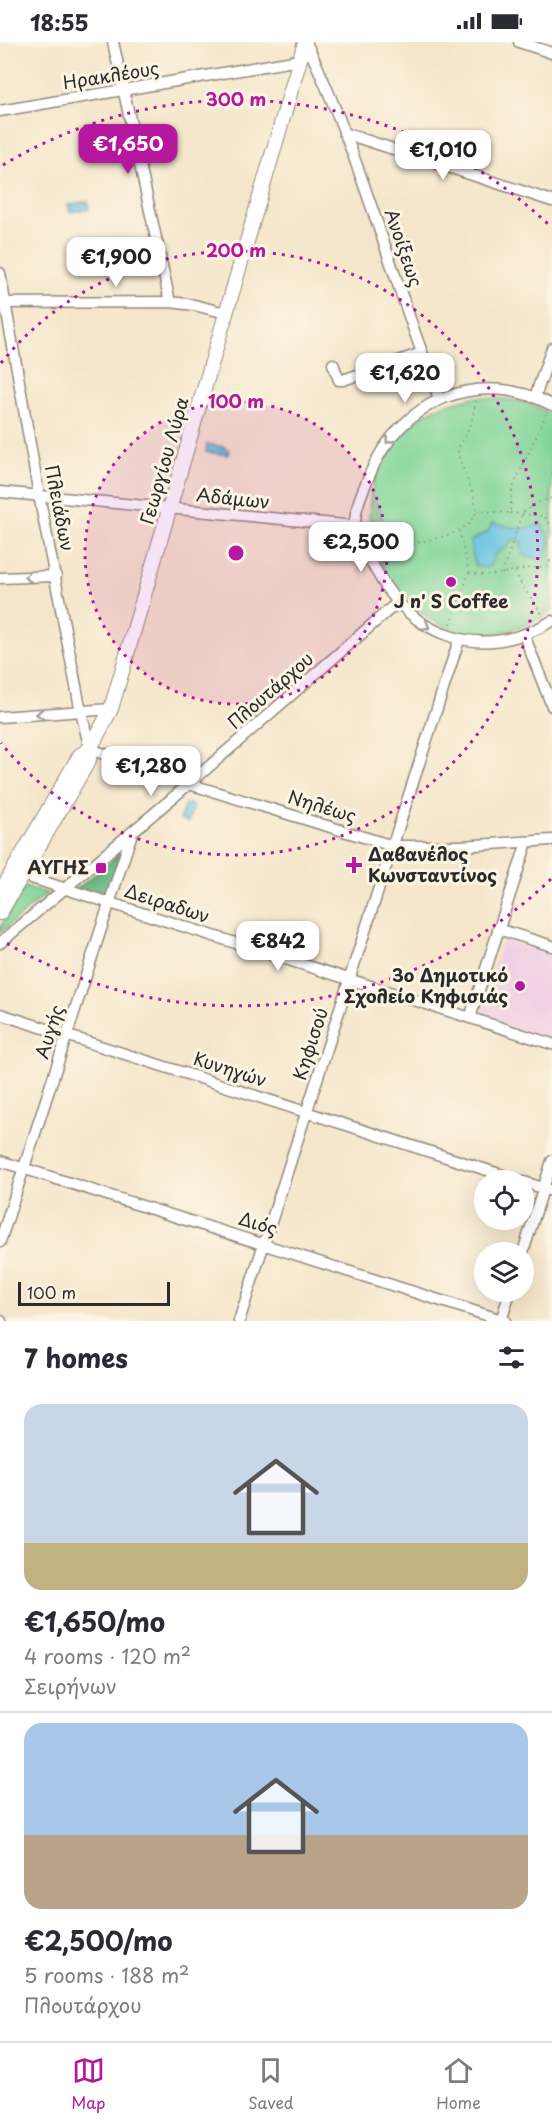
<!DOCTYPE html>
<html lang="en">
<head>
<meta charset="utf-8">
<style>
	body { margin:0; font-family:"Playpen Sans",sans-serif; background:#f7f7f7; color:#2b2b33; height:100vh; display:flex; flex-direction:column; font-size:22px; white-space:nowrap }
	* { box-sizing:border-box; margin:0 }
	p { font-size:20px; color:#7c7c81 }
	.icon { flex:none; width:33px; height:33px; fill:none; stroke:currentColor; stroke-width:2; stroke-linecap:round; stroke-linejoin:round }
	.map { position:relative; height:1279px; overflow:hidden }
	.panel { display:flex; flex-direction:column; background:#fff; flex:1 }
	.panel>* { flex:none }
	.fabs { position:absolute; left:474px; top:1128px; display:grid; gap:12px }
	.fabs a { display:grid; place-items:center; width:60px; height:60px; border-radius:50%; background:#fff; box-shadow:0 6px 24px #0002; font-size:30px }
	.scale { position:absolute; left:18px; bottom:15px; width:152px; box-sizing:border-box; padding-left:6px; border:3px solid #2b2b2b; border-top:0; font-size:16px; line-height:21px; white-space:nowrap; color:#2b2b2b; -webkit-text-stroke:4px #fcf5e5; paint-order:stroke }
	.price { position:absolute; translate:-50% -51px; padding:0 14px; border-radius:12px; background:#fff; color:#222; font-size:20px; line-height:39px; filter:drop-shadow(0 2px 3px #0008) }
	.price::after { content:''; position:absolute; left:50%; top:36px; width:18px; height:14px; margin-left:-9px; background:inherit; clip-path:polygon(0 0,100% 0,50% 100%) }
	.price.active { background:#b5179e; color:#fff }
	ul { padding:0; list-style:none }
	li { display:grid; align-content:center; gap:12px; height:318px; padding:0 24px }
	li+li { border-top:2px solid #e1e1e2 }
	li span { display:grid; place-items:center; height:186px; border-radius:18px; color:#555 }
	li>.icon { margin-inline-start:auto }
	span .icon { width:108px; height:108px; fill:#fffc; stroke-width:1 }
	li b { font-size:26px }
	h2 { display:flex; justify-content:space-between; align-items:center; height:72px; padding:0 24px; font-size:26px }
	.status { display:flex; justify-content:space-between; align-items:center; height:42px; padding:0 30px; background:#fff; direction:ltr }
	.status svg { height:16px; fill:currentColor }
	.tab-bar { display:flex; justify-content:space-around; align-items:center; height:84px; border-top:2px solid #e1e1e2; background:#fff; font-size:16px; color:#7c7c81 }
	.tab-bar a { display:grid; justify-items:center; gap:3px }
	.tab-bar .active { color:#b5179e }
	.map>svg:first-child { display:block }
</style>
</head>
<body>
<div class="status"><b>18:55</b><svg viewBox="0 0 49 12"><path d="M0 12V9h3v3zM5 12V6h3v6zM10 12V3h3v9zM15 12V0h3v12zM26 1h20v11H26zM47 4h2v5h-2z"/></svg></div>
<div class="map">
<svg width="552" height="1279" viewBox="0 0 552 1279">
	<rect width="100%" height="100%" fill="#fcf5e5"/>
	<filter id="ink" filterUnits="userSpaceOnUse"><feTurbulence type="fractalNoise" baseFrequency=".0167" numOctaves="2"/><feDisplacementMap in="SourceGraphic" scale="12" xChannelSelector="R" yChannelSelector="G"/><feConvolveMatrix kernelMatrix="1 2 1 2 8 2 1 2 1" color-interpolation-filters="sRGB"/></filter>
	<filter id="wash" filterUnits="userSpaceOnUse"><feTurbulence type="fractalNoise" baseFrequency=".008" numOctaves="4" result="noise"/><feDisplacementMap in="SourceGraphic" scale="24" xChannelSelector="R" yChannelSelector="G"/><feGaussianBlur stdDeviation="1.35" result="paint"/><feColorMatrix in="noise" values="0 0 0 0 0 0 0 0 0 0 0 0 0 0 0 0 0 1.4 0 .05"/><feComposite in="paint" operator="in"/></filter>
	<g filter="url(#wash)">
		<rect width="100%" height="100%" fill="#f5e6cb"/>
		<path fill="#f0d0e5" d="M502,897l50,15v87l-72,-24z"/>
		<g fill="#7fd498" stroke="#558062" stroke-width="1.5">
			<path d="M474,355c27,1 56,2 78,19v195c-26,17 -60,28 -91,21 -17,-4 -34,-14 -47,-26 -49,-41 -61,-111 -20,-162 12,-15 27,-30 45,-37 11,-5 24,-7 35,-10z"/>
			<path d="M24,845l23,6 -47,40v-5z"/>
		</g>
		<path fill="#67b680" stroke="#497056" stroke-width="1.5" d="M121,810l-13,49 -31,-12z"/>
		<g fill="#63c3e2" stroke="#477786" stroke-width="1.5">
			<path d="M88,159l1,8 -19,3 -2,-7z"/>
			<path d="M207,402l17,3 5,3 -1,5 -22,-3z"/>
			<path d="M492,481l30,6 20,-4c10,16 10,17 2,34l-20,-3 -4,-15 -9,-2 -3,7 -13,8 -6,14 -14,-2 -5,-25 18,-9z"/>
			<path d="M185,762h5l3,3 -5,15 -8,-3z"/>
		</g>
	</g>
	<g filter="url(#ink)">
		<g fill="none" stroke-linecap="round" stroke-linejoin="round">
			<g stroke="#90887b" stroke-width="13">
				<g id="minor">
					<path d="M113,0l57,260"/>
					<path d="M306,0c55,115 87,239 133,356"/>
					<path d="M519,0l33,11"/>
					<path d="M0,69l299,-51"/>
					<path d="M344,91l208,68"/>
					<path d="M0,231l39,222 42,217 9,37 99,35 204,62h68l91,-6"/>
					<path d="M0,261l170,-1 24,3 32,8"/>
					<path d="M333,322l6,16h4l79,-27"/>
					<path d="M535,355l17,-49"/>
					<path d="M552,363c-74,-38 -152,-5 -183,71 -6,15 -14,31 -14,48 1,15 13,32 20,45 38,70 107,93 177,52"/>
					<path d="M0,450l355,34"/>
					<path d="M0,536l56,-2"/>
					<path d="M524,593l28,71"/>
					<path d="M0,675l111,-8"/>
					<path d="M16,831l536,171"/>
					<path d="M498,887l54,17"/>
					<path d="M0,901l189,-159 209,-182"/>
					<path d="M0,972l518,166"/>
					<path d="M470,976l57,-176"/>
					<path d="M0,1119l505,160"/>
					<path d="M524,1140l28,9"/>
					<path d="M0,1200l132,-409"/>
					<path d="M523,1210l29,-91"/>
					<path d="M0,1279h1"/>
					<path d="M239,1279l220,-681"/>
					<path d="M501,1279l9,-29"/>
				</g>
			</g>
			<g stroke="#90887b" stroke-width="16">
				<g id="major">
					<path d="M0,851l80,-138 10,-6"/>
					<path d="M0,871l89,-153 1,-11 21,-40 194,-667"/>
				</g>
			</g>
			<g stroke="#90887b" stroke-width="1.5" stroke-dasharray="1.5 4.5" stroke-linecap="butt">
				<path d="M477,469l33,2 2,-23 34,-76"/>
				<path d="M510,471l34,3 8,10"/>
				<path d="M377,510l73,-17 19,-11 8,-13 -4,-17 -15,-39 1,-8 12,-23 5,-23"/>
				<path d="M516,528l31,-4 5,-8"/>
				<path d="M469,531c17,3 29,2 46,-3l6,14 22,31"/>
				<path d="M502,532l20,-61 17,-11 13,-4"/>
				<path d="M451,582l18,-51 -10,-42"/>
			</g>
			<use href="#minor" stroke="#fff" stroke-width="10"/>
			<use href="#major" stroke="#fff" stroke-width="14"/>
		</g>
		<defs><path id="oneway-chevron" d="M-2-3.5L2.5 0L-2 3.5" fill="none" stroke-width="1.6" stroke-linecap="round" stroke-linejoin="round" transform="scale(1.5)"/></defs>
		<g stroke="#a0a0a0">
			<use href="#oneway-chevron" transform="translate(389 398) rotate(128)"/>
			<use href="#oneway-chevron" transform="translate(28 535) rotate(177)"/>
			<use href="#oneway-chevron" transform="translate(426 584) rotate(32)"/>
			<use href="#oneway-chevron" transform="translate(40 672) rotate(176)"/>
		</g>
	</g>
	<circle cx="236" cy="511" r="151" fill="#b5179e" fill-opacity=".12"/>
	<g fill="none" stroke="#b5179e" stroke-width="3" stroke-dasharray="3 6">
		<circle cx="236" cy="511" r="151"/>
		<path d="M1 321A302 302 0 1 1 1 701"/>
		<path d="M551 837A453 453 0 0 1 3 899M3 123A453 453 0 0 1 551 185"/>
	</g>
	<g fill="#b5179e" stroke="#fcf5e5" stroke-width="2">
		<circle cx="451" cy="540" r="6"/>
		<path d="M351 814h6v6h6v6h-6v6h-6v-6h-6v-6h6z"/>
		<rect x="95" y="820" width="12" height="12" rx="3"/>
		<circle cx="520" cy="944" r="6"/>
	</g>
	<g text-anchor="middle" stroke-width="6" stroke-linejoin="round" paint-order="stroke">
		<g font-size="18" fill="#2b2b2b" stroke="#fcf5e5">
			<text transform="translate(111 34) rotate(-9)" y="6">Ηρακλέους</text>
			<text transform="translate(403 206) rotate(71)" y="6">Ανοίξεως</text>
			<text transform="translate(165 419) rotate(-74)" y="6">Γεωργίου Λύρα</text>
			<text transform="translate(233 457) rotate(6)" y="6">Αδάμων</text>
			<text transform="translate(59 466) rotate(79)" y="6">Πλειάδων</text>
			<text transform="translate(271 649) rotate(-41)" y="6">Πλουτάρχου</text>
			<text transform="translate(322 765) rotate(17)" y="6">Νηλέως</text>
			<text transform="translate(167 862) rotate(18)" y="6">Δειραδων</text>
			<text transform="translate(50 990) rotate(-72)" y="6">Αυγής</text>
			<text transform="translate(311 1002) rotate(-72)" y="6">Κηφισού</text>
			<text transform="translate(230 1028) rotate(18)" y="6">Κυνηγών</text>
			<text transform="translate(258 1182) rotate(17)" y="6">Διός</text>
		</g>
		<g font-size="18" font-weight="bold" fill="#2b2b2b" stroke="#fcf5e5" text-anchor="end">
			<text x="451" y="566" text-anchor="middle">J n' S Coffee</text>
			<text x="368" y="819" text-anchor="start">Δαβανέλος<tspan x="368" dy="21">Κωνσταντίνος</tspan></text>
			<text x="89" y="832">ΑΥΓΗΣ</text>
			<text x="508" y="940">3ο Δημοτικό<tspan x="508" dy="21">Σχολείο Κηφισιάς</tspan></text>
		</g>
	</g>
	<circle cx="236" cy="511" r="9" fill="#b5179e" stroke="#fcf5e5" stroke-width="3"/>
	<g font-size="18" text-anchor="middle" font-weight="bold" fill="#b5179e" stroke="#fcf5e5" stroke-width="6" stroke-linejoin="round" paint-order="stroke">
		<text x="236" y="64">300 m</text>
		<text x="236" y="215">200 m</text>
		<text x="236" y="366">100 m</text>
	</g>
</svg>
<div class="fabs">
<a><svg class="icon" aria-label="locate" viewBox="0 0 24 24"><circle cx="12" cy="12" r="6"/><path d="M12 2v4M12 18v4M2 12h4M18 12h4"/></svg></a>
<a><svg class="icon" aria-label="layers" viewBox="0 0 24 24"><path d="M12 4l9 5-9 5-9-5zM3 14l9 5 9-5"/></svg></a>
</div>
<div class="scale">100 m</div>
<b class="price active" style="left:128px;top:133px">€1,650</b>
<b class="price" style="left:443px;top:139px">€1,010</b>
<b class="price" style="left:116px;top:246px">€1,900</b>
<b class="price" style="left:405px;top:362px">€1,620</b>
<b class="price" style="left:361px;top:531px">€2,500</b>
<b class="price" style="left:151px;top:755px">€1,280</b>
<b class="price" style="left:278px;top:930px">€842</b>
</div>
<section class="panel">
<h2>7 homes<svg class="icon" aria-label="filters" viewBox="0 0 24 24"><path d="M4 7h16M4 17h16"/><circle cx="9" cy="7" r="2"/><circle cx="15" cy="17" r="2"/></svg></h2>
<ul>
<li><span style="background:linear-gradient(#c9d6e8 75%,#c2b280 0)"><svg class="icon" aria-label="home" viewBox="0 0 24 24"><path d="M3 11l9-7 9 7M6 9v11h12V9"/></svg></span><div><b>€1,650/mo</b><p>4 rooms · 120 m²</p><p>Σειρήνων</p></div></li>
<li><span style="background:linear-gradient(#a9c7e8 60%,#b9a48a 0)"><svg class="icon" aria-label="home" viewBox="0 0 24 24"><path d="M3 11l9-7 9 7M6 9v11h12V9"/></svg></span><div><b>€2,500/mo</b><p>5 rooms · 188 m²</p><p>Πλουτάρχου</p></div></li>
</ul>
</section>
<nav class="tab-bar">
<a class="active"><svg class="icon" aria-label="map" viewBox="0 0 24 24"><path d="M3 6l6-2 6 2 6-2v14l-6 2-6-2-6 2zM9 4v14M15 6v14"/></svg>Map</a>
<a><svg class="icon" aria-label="saved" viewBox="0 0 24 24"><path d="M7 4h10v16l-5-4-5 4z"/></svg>Saved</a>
<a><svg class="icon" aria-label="home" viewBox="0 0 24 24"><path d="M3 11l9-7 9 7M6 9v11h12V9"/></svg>Home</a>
</nav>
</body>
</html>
